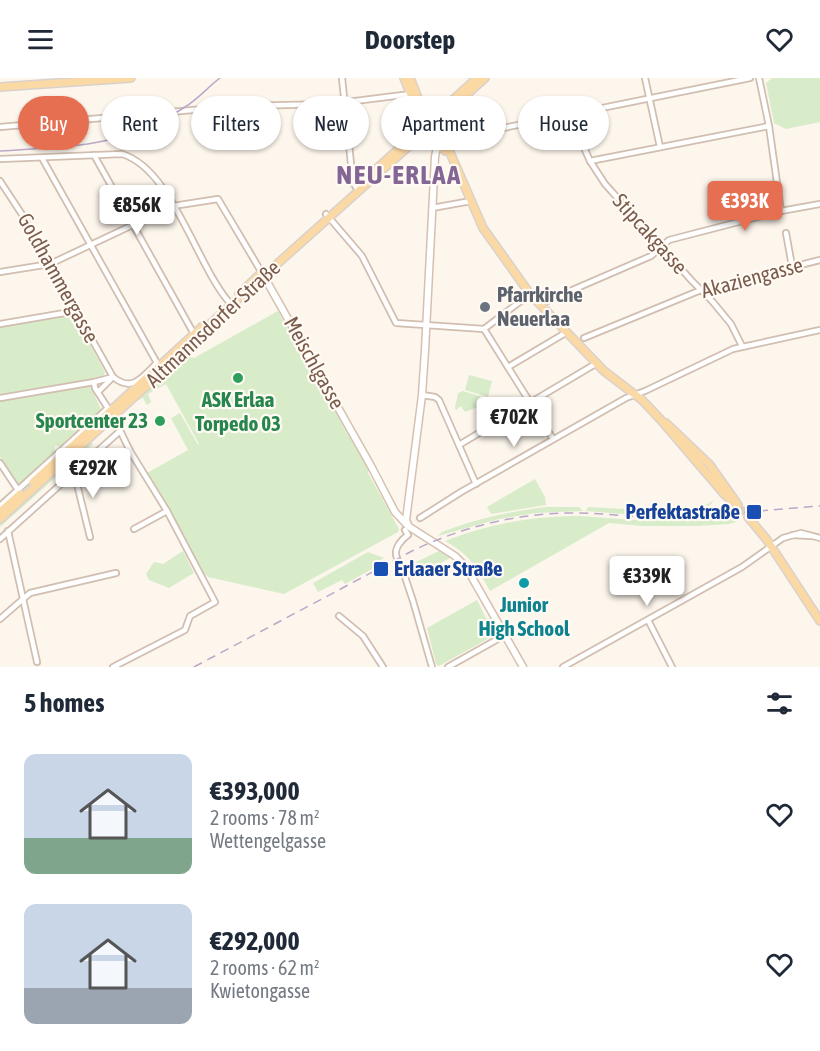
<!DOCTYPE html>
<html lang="en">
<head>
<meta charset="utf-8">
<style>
	body { margin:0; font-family:"Asap Condensed",sans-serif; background:#f2f2f3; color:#1f2937; height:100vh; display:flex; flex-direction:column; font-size:22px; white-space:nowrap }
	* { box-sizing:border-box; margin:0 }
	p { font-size:20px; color:#747a83 }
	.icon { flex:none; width:33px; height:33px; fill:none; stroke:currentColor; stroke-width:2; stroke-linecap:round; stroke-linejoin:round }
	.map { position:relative; height:589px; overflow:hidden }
	.drawer { display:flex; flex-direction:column; background:#fff; flex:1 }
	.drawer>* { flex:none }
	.top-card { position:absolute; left:18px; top:18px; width:784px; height:54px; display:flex; gap:12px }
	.price { position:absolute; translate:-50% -51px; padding:0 14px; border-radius:6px; background:#fff; color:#222; font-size:20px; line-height:39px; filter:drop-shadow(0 2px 3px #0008) }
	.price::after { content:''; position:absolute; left:50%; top:36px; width:18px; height:14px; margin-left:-9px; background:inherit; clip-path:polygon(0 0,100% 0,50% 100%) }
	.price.on { background:#e76f51; color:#fff }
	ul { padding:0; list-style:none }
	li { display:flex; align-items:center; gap:18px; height:150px; padding:0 24px }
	li span { display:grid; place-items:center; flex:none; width:168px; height:120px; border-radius:12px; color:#555 }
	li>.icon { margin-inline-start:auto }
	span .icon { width:72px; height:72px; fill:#fffc; stroke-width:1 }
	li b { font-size:26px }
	h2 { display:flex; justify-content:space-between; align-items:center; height:72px; padding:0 24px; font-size:26px }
	.chip { padding:0 21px; border-radius:27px; background:#fff; box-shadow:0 2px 4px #0004; font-size:21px; line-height:54px }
	.chip.on { background:#e76f51; color:#fff }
	header { display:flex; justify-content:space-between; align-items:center; height:78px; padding:0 24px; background:#fff; font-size:27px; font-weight:700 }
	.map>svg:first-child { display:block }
</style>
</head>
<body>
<header><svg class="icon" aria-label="menu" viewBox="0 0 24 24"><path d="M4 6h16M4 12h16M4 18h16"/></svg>Doorstep<svg class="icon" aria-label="heart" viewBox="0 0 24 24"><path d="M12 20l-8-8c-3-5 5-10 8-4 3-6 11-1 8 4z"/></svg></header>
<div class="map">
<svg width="820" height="589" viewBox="0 0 820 589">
	<rect width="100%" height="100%" fill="#fdf6ec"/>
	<g fill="#d8ecc9">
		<path d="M772,0h48v44l-34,7 -12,-6 -8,-40z"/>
		<path d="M772,102l3,26 -2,4 -21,5v-2l3,-2 -2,-10h-5l-3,-13 24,-4v-2z"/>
		<path d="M278,233l37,70 15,21 19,35 3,-2 18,32 -2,6 31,56 -1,3 -114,62 -76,-17 -4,-4 -57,-100 41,-23 -17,-32 9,-5 18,32 1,-1 -33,-60 -18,10 3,8 -4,3 -4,-7 -4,2v-2l23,-21v-2l23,-19 9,2z"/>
		<path d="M73,236l32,58 -2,5 -103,17v-68z"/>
		<path d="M469,297l23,6 -4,16 -23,-7z"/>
		<path d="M90,308l12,25 -31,28 -3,-1 -4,8h-9l-1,8 -34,31 -15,-18 -5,-11v-55z"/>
		<path d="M463,313l25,8 3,7 -10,7 -3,-6 -13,5 -4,-6 -5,4 1,2 -2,-4 3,-15z"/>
		<path d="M91,364l2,2 -93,83v-6z"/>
		<path d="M535,401l10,18 1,8 -55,9 -4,-7z"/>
		<path d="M714,422l-4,5v4l-10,1 -4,4 -47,2 -63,-5 2,-4 58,3 54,-1z"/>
		<path d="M547,429h32l4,4 -47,2 -37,6 -61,17 4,-4c33,-13 69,-21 105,-25z"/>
		<path d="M580,438l70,5 46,-2 1,2 44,-4 -5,5 -7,2 -31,2h-56l-33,-3 -119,68c-13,-24 -21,-37 -45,-50 44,-17 87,-25 135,-25z"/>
		<path d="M183,473l11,22 -25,15 -20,-8 -3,-6 8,-12 9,2z"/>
		<path d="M439,473l11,7 -38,21 -4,-13z"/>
		<path d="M368,474l16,6 -11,6 1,4 -29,16 -3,-4 -24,12 -5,-9z"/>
		<path d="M477,522l9,18h3l1,2 -2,2 7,13 -56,31 -3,-2 -9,-36z"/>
	</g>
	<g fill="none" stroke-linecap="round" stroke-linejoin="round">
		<path stroke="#dcd0c4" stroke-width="7" stroke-dasharray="7 3.5" stroke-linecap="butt" d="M741,430l7,9"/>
		<g stroke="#d1beb0" stroke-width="8">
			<g id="street">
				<path d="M342,0l11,105 6,8"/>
				<path d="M645,0l15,69"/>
				<path d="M759,0l10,48 12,85"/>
				<path d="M569,36l21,47 15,23 87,97 20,20 19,23 11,22"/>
				<path d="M0,49l238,-21 93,-2 80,-10"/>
				<path d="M444,62l306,-62"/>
				<path d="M94,77l100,179"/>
				<path d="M0,81l122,-5c50,15 74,110 107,148"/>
				<path d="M590,83l179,-35"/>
				<path d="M0,103l23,35 90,161c20,16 29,0 44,-14l-115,-205"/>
				<path d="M432,130l39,-7"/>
				<path d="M326,136l36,42 34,67 88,6 46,-35"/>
				<path d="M786,155l6,33"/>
				<path d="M0,194l50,-8 123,-58 45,-7 44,74"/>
				<path d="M540,226l111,-48 18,-16 112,-29 39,-7"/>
				<path d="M0,246l76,-13"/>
				<path d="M484,251l69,110"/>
				<path d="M584,260l117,-48 119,-30"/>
				<path d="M508,289l59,-35"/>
				<path d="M94,304l1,6 18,28 17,35 37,60"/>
				<path d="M98,314l13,-13"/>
				<path d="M422,317l13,2 4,3 37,84"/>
				<path d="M0,320l94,-16 19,-5"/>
				<path d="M459,367l138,-82"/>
				<path d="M90,379l40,-6"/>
				<path d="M0,385l18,27"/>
				<path d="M74,394l16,65"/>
				<path d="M0,428l107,-97"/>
				<path d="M420,440l41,-26 165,-94 19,-7 88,-42 87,-19"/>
				<path d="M8,453l29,131"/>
				<path d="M793,457l18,1"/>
				<path d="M0,461l120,-108"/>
				<path d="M397,480c-4,-9 4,-18 11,-23l-3,-5"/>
				<path d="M400,484l13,39 19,66"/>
				<path d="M339,538l24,20 20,31"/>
				<path d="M0,541l30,-26 86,-20"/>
				<path d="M648,542l24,47"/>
				<path d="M113,589l72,-37 5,-14 25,-14 -48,-91 -33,18"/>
				<path d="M448,589l57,-32"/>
				<path d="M563,589l179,-100 41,-29 18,-5 19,5"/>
			</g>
		</g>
		<g stroke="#d6c0b0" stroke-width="9">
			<g id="secondary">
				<path d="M262,195l109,193 24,46 13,14 47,30 11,11 57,100"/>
				<path d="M408,447l-2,-5 16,-125 3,-45 10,-193 3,-16"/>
			</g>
		</g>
		<g stroke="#dad1cd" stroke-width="10">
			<g id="primary">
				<path d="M404,0l18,43 23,30"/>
				<path d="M410,0l16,40 22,30 35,80 47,66 74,77 38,29 18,19 65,76 13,10"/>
				<path d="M0,9l131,-9"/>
				<path d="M372,95l105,-95"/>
				<path d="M239,216l20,-19"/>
				<path d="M666,345l43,41 27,38"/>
				<path d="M33,404l171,-157"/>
				<path d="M0,434l20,-18"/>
				<path d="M748,439l19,23 53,81"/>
				<path d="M0,441l176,-160 34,-35 275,-246"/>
			</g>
		</g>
		<use href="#street" stroke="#fff" stroke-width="4.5"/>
		<use href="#secondary" stroke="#fff" stroke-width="6"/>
		<use href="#primary" stroke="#fbd9a5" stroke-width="7"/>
		<path stroke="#b9a8c9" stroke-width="1.5" d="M0,73c71,-5 122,-3 185,-44 13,-8 23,-20 35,-29"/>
		<path stroke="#b9a8c9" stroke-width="1.5" stroke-dasharray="9 6" stroke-linecap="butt" d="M194,589l218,-116c52,-25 109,-39 167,-38 27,0 55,5 82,4 53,-1 106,-7 159,-11"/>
	</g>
	<circle fill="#6b7280" stroke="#fffaf3" stroke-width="2" cx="485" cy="229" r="6"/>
	<g fill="#2e9e5b" stroke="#fffaf3" stroke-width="2">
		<circle cx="238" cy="300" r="6"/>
		<circle cx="160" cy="343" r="6"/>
	</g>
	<g fill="#1a4fb4" stroke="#fffaf3" stroke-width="2">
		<rect x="746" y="426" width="16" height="16" rx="3"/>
		<rect x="373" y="483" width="16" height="16" rx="3"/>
	</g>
	<circle fill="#0f9aa8" stroke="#fffaf3" stroke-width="2" cx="524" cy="505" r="6"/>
	<g text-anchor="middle" stroke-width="4.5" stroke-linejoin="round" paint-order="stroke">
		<g font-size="21" fill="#7a5c4d" stroke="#fffaf3">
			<text transform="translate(650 156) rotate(48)" y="7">Stipcakgasse</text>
			<text transform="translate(58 200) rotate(61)" y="7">Goldhammergasse</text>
			<text transform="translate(752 200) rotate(-15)" y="7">Akaziengasse</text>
			<text transform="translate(213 246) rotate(-43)" y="7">Altmannsdorfer Straße</text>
			<text transform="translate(314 285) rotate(61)" y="7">Meischlgasse</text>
		</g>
		<g font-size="21" font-weight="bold" fill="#5b616d" stroke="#fffaf3" text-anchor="start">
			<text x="497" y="224">Pfarrkirche<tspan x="497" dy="24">Neuerlaa</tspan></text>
		</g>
		<g font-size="21" font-weight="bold" fill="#27864d" stroke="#fffaf3">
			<text x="238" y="329">ASK Erlaa<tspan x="238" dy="24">Torpedo 03</tspan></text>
			<text x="148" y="350" text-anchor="end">Sportcenter 23</text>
		</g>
		<g font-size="21" font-weight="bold" fill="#164399" stroke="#fffaf3" text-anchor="end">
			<text x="740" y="441">Perfektastraße</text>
			<text x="394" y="498" text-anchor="start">Erlaaer Straße</text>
		</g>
		<g font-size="21" font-weight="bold" fill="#0d838f" stroke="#fffaf3">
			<text x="524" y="534">Junior<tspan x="524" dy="24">High School</tspan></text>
		</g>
		<g font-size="27" font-weight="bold" letter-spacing="1.5" fill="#846695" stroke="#fffaf3">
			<text x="399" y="106">NEU-ERLAA</text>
		</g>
	</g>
</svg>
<b class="price on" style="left:745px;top:154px">€393K</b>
<b class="price" style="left:137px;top:158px">€856K</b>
<b class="price" style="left:514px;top:370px">€702K</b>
<b class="price" style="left:93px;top:421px">€292K</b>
<b class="price" style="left:647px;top:529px">€339K</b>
<div class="top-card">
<a class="chip on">Buy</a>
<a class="chip">Rent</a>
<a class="chip">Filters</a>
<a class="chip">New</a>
<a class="chip">Apartment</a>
<a class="chip">House</a>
</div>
</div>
<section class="drawer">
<h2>5 homes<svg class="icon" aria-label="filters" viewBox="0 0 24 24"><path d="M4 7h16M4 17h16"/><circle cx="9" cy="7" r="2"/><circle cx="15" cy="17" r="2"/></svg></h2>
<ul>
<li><span style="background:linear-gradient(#c9d6e8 70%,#7fa58c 0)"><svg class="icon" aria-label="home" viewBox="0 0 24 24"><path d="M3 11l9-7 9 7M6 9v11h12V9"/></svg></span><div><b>€393,000</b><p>2 rooms · 78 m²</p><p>Wettengelgasse</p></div><svg class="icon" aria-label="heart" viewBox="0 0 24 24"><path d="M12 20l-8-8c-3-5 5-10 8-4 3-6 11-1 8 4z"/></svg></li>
<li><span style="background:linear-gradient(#c9d6e8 70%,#9aa5b1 0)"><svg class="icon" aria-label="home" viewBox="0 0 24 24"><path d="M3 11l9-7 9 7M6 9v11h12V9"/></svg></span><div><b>€292,000</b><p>2 rooms · 62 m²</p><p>Kwietongasse</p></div><svg class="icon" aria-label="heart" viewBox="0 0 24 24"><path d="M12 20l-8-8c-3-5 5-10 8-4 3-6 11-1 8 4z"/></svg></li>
</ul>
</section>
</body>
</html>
